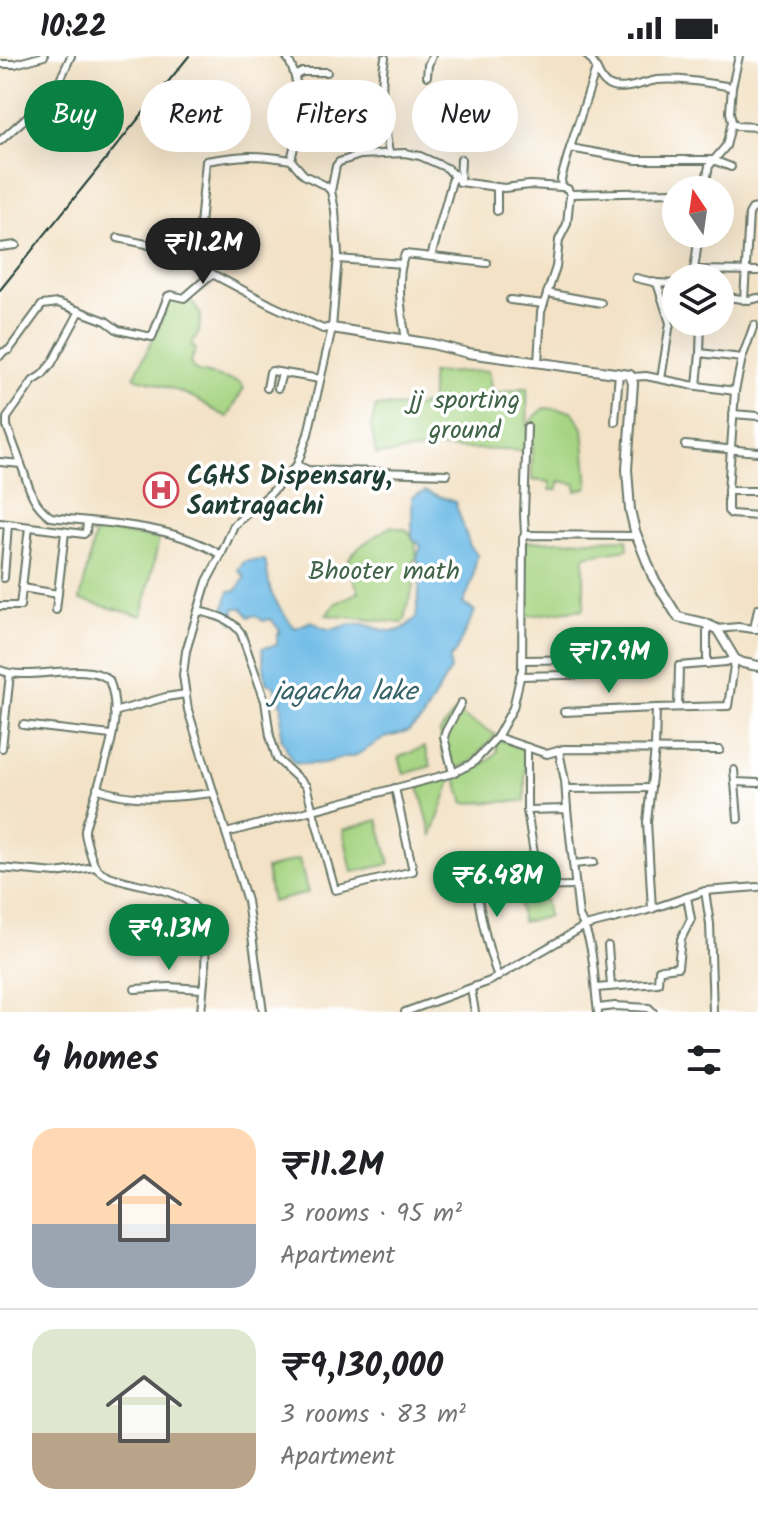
<!DOCTYPE html>
<html lang="en">
<head>
<meta charset="utf-8">
<style>
	body { margin:0; font-family:Kalam,sans-serif; background:#f6f6f6; color:#202124; height:100vh; display:flex; flex-direction:column; font-size:30px; white-space:nowrap }
	* { box-sizing:border-box; margin:0 }
	p { font-size:26px; color:#757577 }
	.icon { flex:none; width:44px; height:44px; fill:none; stroke:currentColor; stroke-width:2; stroke-linecap:round; stroke-linejoin:round }
	.map { position:relative; height:956px; overflow:hidden }
	.side { display:flex; flex-direction:column; background:#fff; flex:1 }
	.side>* { flex:none }
	.guide { position:absolute; left:24px; top:24px; width:710px; height:72px; display:flex; gap:16px }
	.needle { width:52px; rotate:347deg }
	.buttons { position:absolute; left:662px; top:120px; display:grid; gap:16px }
	.buttons a { display:grid; place-items:center; width:72px; height:72px; border-radius:50%; background:#fff; box-shadow:0 8px 32px #0002; font-size:40px }
	.price { position:absolute; translate:-50% -68px; padding:0 18px; border-radius:28px; background:#0b8043; color:#fff; font-size:26px; line-height:52px; filter:drop-shadow(0 2px 4px #0008) }
	.price::after { content:''; position:absolute; left:50%; top:48px; width:24px; height:18px; margin-left:-12px; background:inherit; clip-path:polygon(0 0,100% 0,50% 100%) }
	.price.active { background:#222; color:#fff }
	ul { padding:0; list-style:none }
	li { display:flex; align-items:center; gap:24px; height:200px; padding:0 32px }
	li+li { border-top:2px solid #e0e0e0 }
	li span { display:grid; place-items:center; flex:none; width:224px; height:160px; border-radius:24px; color:#555 }
	li>.icon { margin-inline-start:auto }
	span .icon { width:96px; height:96px; fill:#fffc; stroke-width:1 }
	li b { font-size:34px }
	h2 { display:flex; justify-content:space-between; align-items:center; height:96px; padding:0 32px; font-size:34px }
	.chip { padding:0 28px; border-radius:36px; background:#fff; box-shadow:0 8px 32px #0002; font-size:28px; line-height:72px }
	.chip.active { background:#0b8043; color:#fff }
	.status { display:flex; justify-content:space-between; align-items:center; height:56px; padding:0 40px; background:#fff; direction:ltr }
	.status svg { height:22px; fill:currentColor }
	.map>svg:first-child { display:block }
</style>
</head>
<body>
<div class="status"><b>10:22</b><svg viewBox="0 0 49 12"><path d="M0 12V9h3v3zM5 12V6h3v6zM10 12V3h3v9zM15 12V0h3v12zM26 1h20v11H26zM47 4h2v5h-2z"/></svg></div>
<div class="map">
<svg width="758" height="956" viewBox="0 0 758 956">
	<rect width="100%" height="100%" fill="#fff"/>
	<filter id="ink" filterUnits="userSpaceOnUse"><feTurbulence type="fractalNoise" baseFrequency=".0125" numOctaves="2"/><feDisplacementMap in="SourceGraphic" scale="16" xChannelSelector="R" yChannelSelector="G"/><feConvolveMatrix kernelMatrix="1 2 1 2 8 2 1 2 1" color-interpolation-filters="sRGB"/></filter>
	<filter id="wash" filterUnits="userSpaceOnUse"><feTurbulence type="fractalNoise" baseFrequency=".006" numOctaves="4" result="noise"/><feDisplacementMap in="SourceGraphic" scale="32" xChannelSelector="R" yChannelSelector="G"/><feGaussianBlur stdDeviation="1.8" result="paint"/><feColorMatrix in="noise" values="0 0 0 0 0 0 0 0 0 0 0 0 0 0 0 0 0 1.4 0 .05"/><feComposite in="paint" operator="in"/></filter>
	<g filter="url(#wash)">
		<rect width="100%" height="100%" fill="#f3e2c6"/>
		<g fill="#a6d482" stroke="#62885b" stroke-width="2">
			<path d="M170,239l22,7 9,13 -2,17 -8,14 5,3 -6,14 5,8 44,11 5,6c-6,9 -10,19 -16,29 -11,-4 -18,-10 -28,-16 -20,-11 -44,-18 -66,-24l24,-48z"/>
			<path d="M488,315l4,21h11l24,-5 1,64 -87,-3 -65,7 -5,-29 5,-20 41,1 14,-5v-29z"/>
			<path d="M545,352l27,3 11,17 5,59 -12,4v-7l-16,-3 -3,9h-7v-8l-18,-2v-61z"/>
			<path d="M391,470l16,4 8,11 2,17 -4,4 5,9 -13,43 1,4 -4,5 -76,-8 10,-12 23,-11 -12,-29c9,-18 28,-26 44,-37z"/>
			<path d="M96,473l63,10 -17,77 -62,-16z"/>
			<path d="M627,483l1,10 -44,7v53l-57,7 -3,-70 3,-4z"/>
			<path d="M455,656l41,23 -25,27 -20,9 -8,-16 -3,-23z"/>
			<path d="M498,683l27,10v52l-61,2 -9,-28 23,-12 6,1 13,-12 -2,-9z"/>
			<path d="M424,691l7,19 -27,8 -5,-17z"/>
			<path d="M452,722l-20,58 -13,-49z"/>
			<path d="M378,764l12,44 -38,8 -9,-42z"/>
			<path d="M299,803l9,34 -36,9 -6,-33z"/>
			<path d="M545,843l3,18 -26,5 -3,-19z"/>
		</g>
		<path fill="#6cbae6" stroke="#467c8d" stroke-width="2" d="M425,435l30,11 15,44 7,9 -5,27 -9,22 12,7 -20,42 -5,5v12l-29,51 -14,11 -22,6 -32,19h-7l-21,6 -15,1 -17,-2 -12,-25 1,-30 -2,-9 -7,-13 -7,-2 -4,-35 15,-3v-9l3,-5 -9,-12 -8,2 -8,-6 -6,2 -7,-9h-8v15l-11,-9 6,-23h7l9,-14 -7,-7 7,-9 20,-1c3,12 3,24 7,34 5,12 15,24 23,34l17,-7c23,18 30,0 50,3 12,2 26,10 38,6 6,-2 12,-9 16,-12l5,-46 -4,-14 4,-12 -9,-8v-41z"/>
	</g>
	<g filter="url(#ink)">
		<g fill="none" stroke-linecap="round" stroke-linejoin="round">
			<g stroke="#697767" stroke-width="10">
				<g id="minor">
					<path d="M587,0c11,7 10,23 21,29 14,8 35,-3 49,-5 25,-2 51,3 75,7l7,-31"/>
					<path d="M385,2c-6,30 -1,65 4,95"/>
					<path d="M0,8h15l29,-8"/>
					<path d="M295,20l7,-4h25"/>
					<path d="M427,20l1,-11 4,-9"/>
					<path d="M732,31l-2,25 2,10 5,4 21,1"/>
					<path d="M0,85l47,-42 13,-19 11,-24"/>
					<path d="M570,92l67,12h76l18,7"/>
					<path d="M460,126l1,-23"/>
					<path d="M562,131l-1,-8 9,-31 26,-79"/>
					<path d="M704,134l5,-24 17,-20 6,-24"/>
					<path d="M331,135l5,-25 3,-4 21,-7 45,-2 15,3 27,12 13,14 44,6 26,-3 32,2 6,2 2,5 -3,30 -8,16 -3,27 -15,45 -3,51"/>
					<path d="M570,138l106,-2"/>
					<path d="M497,155v-23"/>
					<path d="M118,182l28,6 42,17 11,-25 7,-75c35,-6 50,-7 85,-1"/>
					<path d="M0,191l16,-2"/>
					<path d="M431,201l23,-83"/>
					<path d="M338,203l64,5"/>
					<path d="M188,205l83,44 52,24 9,-2"/>
					<path d="M696,214l62,1"/>
					<path d="M636,222l21,5 19,1"/>
					<path d="M693,222l6,-44"/>
					<path d="M657,227l13,40 -9,56"/>
					<path d="M547,237l54,10"/>
					<path d="M720,240l29,4 9,-2"/>
					<path d="M510,244l34,4"/>
					<path d="M744,244l5,-86 3,-5 6,-1"/>
					<path d="M406,284c-4,-24 -11,-63 -1,-86l82,9"/>
					<path d="M700,297l1,-31"/>
					<path d="M0,300l3,-4 6,-2 33,-45 16,-2 48,18 12,9 34,7 16,-41 3,-1 13,3 23,-20 6,-3"/>
					<path d="M742,302l12,-33"/>
					<path d="M632,321l14,-1 44,9 45,6 7,-33 -42,-5 -3,33"/>
					<path d="M267,332l3,-16 2,-1 48,8"/>
					<path d="M278,332l4,-15"/>
					<path d="M735,335l-7,100v20l3,3 27,2"/>
					<path d="M733,358l25,2"/>
					<path d="M615,366l4,-49"/>
					<path d="M685,389l73,7"/>
					<path d="M0,406l21,2c8,22 10,39 30,53 56,7 121,7 170,38l-14,26 -21,70 -3,24 5,35 59,191 16,111"/>
					<path d="M21,408l-14,-38v-8l26,-37 9,-6 10,-12 28,-52"/>
					<path d="M297,409l11,5 139,4"/>
					<path d="M728,435h30"/>
					<path d="M0,467l84,11 2,-2 1,-11"/>
					<path d="M525,479l-1,-21 3,-87"/>
					<path d="M221,499l13,-30 38,-33 25,-27 11,-31 24,-106 6,-73 -3,-45 -4,-19 -5,-5 -22,-11 -13,-15c8,-29 13,-77 -5,-104"/>
					<path d="M4,522l4,-54"/>
					<path d="M22,532l36,6"/>
					<path d="M0,550h20l9,-79"/>
					<path d="M758,553l-4,20h4"/>
					<path d="M56,554l9,-78"/>
					<path d="M198,555c17,4 33,7 43,22l24,68 5,35 7,23 29,27 29,104 78,-19 -18,-83"/>
					<path d="M717,573l21,-2 16,2"/>
					<path d="M707,608v-33l2,-6"/>
					<path d="M0,614c29,13 86,-11 109,10 17,42 -8,92 -19,133 -2,5 -4,11 -5,17 -1,6 7,30 10,36 4,7 13,10 20,12 32,11 84,10 91,52l-1,41 -4,41"/>
					<path d="M520,620l88,-2 -2,-15 -84,1"/>
					<path d="M114,656l52,-15 20,-3"/>
					<path d="M564,656l92,-4"/>
					<path d="M23,669l88,10"/>
					<path d="M497,681l50,17 17,-5 156,1"/>
					<path d="M527,691v63l40,-1 12,107c17,29 14,64 19,96"/>
					<path d="M2,692l8,-74"/>
					<path d="M559,695l6,30 2,28"/>
					<path d="M734,714l4,49"/>
					<path d="M453,717l-9,-36 2,-6 15,-28"/>
					<path d="M735,726l23,1"/>
					<path d="M97,732c33,15 81,9 116,5"/>
					<path d="M566,733l85,-1"/>
					<path d="M527,754l12,75"/>
					<path d="M226,777l227,-60 20,-10 24,-26 16,-29 9,-39 1,-131 2,-3 112,1"/>
					<path d="M573,808l21,-2"/>
					<path d="M0,812l56,5 39,-6"/>
					<path d="M473,813c6,36 12,73 25,108"/>
					<path d="M521,831l55,-1"/>
					<path d="M705,835l5,33 3,88"/>
					<path d="M652,853l-5,-87 8,-73 1,-41 72,-2 7,-47 -9,3 -47,4 -1,41"/>
					<path d="M608,890l3,40"/>
					<path d="M596,932l62,-5 1,-13 3,-1 16,-2 3,-28 10,-20 -4,-22"/>
					<path d="M135,933l34,-2 34,2"/>
					<path d="M471,933l4,23"/>
					<path d="M598,952l17,-2 34,2 4,4"/>
					<path d="M405,956l85,-31 95,-55 60,-15 60,-20 53,-4"/>
				</g>
			</g>
			<g stroke="#697767" stroke-width="12">
				<path id="major" d="M332,272l100,16 36,9 162,22 3,8 -6,86 3,41 5,21 18,46 25,40 26,6 13,6 18,30 8,4 15,3"/>
			</g>
			<use href="#minor" stroke="#fff" stroke-width="6"/>
			<use href="#major" stroke="#fff" stroke-width="8"/>
			<path stroke="#1f3d34" stroke-width="2" d="M0,234l189,-234"/>
		</g>
	</g>
	<defs>
		<g id="hospital-ring" transform="scale(1.8)"><circle r="9.5" fill="#fff" stroke="#d1495b" stroke-width="1.5"/><path d="M-5-5h3v3.5h4V-5h3V5h-3V1.5h-4V5h-3Z" fill="#d1495b"/></g>
	</defs>
	<g fill-rule="evenodd">
		<use href="#hospital-ring" x="161" y="434"/>
	</g>
	<g text-anchor="middle" stroke-width="7" stroke-linejoin="round" paint-order="stroke">
		<g font-size="26" fill="#416348" stroke="#fff">
			<text x="465" y="352">jj sporting<tspan x="465" dy="30">ground</tspan></text>
			<text x="384" y="523">Bhooter math</text>
		</g>
		<g font-size="26" font-weight="bold" fill="#1f3d34" stroke="#fff" text-anchor="start">
			<text x="187" y="428">CGHS Dispensary,<tspan x="187" dy="30">Santragachi</tspan></text>
		</g>
		<g font-size="28" font-style="italic" fill="#366269" stroke="#fff">
			<text x="345" y="644">jagacha lake</text>
		</g>
	</g>
</svg>
<div class="buttons">
<a><svg class="needle" viewBox="-14 -14 28 28"><path d="M0-13l5 13h-10z" fill="#e53935"/><path d="M0 13l5-13h-10z" fill="#757577"/></svg></a>
<a><svg class="icon" aria-label="layers" viewBox="0 0 24 24"><path d="M12 4l9 5-9 5-9-5zM3 14l9 5 9-5"/></svg></a>
</div>
<b class="price active" style="left:203px;top:230px">₹11.2M</b>
<b class="price" style="left:609px;top:639px">₹17.9M</b>
<b class="price" style="left:497px;top:863px">₹6.48M</b>
<b class="price" style="left:169px;top:916px">₹9.13M</b>
<div class="guide">
<a class="chip active">Buy</a>
<a class="chip">Rent</a>
<a class="chip">Filters</a>
<a class="chip">New</a>
</div>
</div>
<section class="side">
<h2>4 homes<svg class="icon" aria-label="filters" viewBox="0 0 24 24"><path d="M4 7h16M4 17h16"/><circle cx="9" cy="7" r="2"/><circle cx="15" cy="17" r="2"/></svg></h2>
<ul>
<li><span style="background:linear-gradient(#ffd9b3 60%,#9aa5b1 0)"><svg class="icon" aria-label="home" viewBox="0 0 24 24"><path d="M3 11l9-7 9 7M6 9v11h12V9"/></svg></span><div><b>₹11.2M</b><p>3 rooms · 95 m²</p><p>Apartment</p></div></li>
<li><span style="background:linear-gradient(#dfe7d0 65%,#b9a48a 0)"><svg class="icon" aria-label="home" viewBox="0 0 24 24"><path d="M3 11l9-7 9 7M6 9v11h12V9"/></svg></span><div><b>₹9,130,000</b><p>3 rooms · 83 m²</p><p>Apartment</p></div></li>
</ul>
</section>
</body>
</html>
